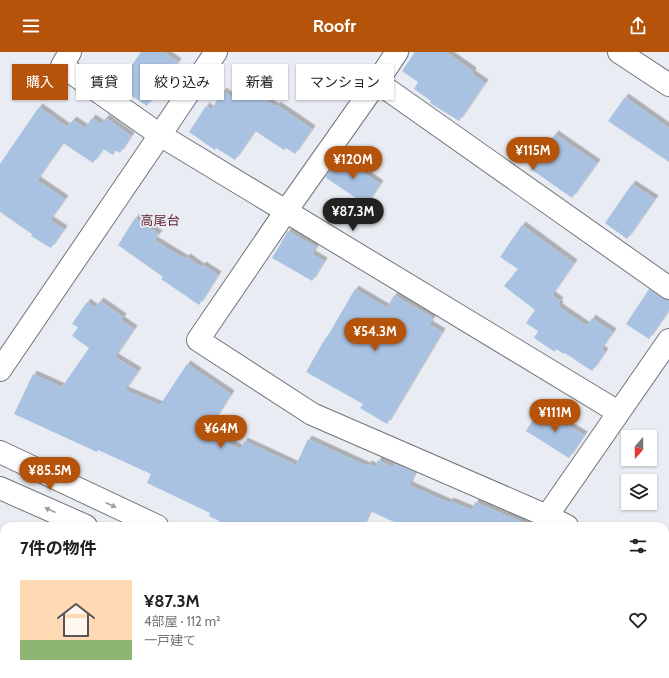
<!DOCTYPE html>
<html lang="ja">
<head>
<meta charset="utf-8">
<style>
	body { margin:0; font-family:Cabin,"Noto Sans JP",sans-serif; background:#f6f6f6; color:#202124; height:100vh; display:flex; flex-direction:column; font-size:15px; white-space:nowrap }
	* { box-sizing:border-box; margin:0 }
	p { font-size:13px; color:#757577 }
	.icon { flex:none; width:22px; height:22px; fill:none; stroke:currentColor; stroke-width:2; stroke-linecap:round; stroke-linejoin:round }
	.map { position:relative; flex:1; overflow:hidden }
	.drawer { position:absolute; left:0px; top:470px; width:669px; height:156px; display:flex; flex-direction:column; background:#fff; border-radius:12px 12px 0 0; box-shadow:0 1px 3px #0004 }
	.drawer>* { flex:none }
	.banner { position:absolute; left:12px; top:12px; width:400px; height:36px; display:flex; gap:8px }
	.needle { width:26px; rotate:200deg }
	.buttons { position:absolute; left:621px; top:378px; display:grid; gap:8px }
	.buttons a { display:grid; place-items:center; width:36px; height:36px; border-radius:0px; background:#fff; box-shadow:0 1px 3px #0004; font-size:20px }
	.price { position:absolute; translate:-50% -34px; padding:0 9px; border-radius:14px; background:#b45309; color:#fff; font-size:13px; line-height:26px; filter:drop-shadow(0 1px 2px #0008) }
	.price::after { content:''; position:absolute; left:50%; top:24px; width:12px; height:9px; margin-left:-6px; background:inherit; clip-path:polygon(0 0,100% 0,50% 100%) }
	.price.active { background:#222; color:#fff }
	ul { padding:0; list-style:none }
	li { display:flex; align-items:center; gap:12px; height:100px; padding:0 20px }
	li span { display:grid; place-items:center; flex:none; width:112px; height:80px; border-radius:0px; color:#555 }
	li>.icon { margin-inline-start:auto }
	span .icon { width:48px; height:48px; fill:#fffc; stroke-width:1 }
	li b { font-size:17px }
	h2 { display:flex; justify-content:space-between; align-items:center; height:48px; padding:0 20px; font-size:17px }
	.chip { padding:0 14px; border-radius:0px; background:#fff; box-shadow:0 1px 3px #0004; font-size:14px; line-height:36px }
	.chip.active { background:#b45309; color:#fff }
	header { display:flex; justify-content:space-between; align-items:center; height:52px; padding:0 20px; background:#b45309; color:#fff; font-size:18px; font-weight:700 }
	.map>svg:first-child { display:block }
</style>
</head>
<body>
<header><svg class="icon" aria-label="menu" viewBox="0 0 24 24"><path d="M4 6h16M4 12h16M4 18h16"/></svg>Roofr<svg class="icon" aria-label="share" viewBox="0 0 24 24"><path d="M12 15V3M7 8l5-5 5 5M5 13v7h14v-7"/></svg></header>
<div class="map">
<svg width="669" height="626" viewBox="0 0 669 626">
	<defs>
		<filter id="shadow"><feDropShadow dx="3.5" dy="-3.5" stdDeviation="0" flood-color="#0004"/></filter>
	</defs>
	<rect width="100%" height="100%" fill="#e9edf3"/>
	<g fill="#aac2e2" filter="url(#shadow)">
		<path d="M141,0h23l14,10 -31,44 -30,-20z"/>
		<path d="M415,0h31l27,19 -1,3 13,9 -26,38 -29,-18 1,-2 -17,-12 4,-7 -16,-11z"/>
		<path d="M241,32l35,23 1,-2 35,24 -17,25 -9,-6 -2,2 -29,-19 -20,29 -19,-12 -1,2 -26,-18 17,-26 5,4 12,-19 9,6z"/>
		<path d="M625,45l44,31v34l-61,-41z"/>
		<path d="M39,55l28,20 6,-7 12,8 7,-10 9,6 5,-6 25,18 -11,17 -4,-3 -3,5 -10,-6 -10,14 -30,-20 -26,37 28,19 -15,21 14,9 -13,19 -20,-12 1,-2 -32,-22v-48z"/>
		<path d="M555,82l42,29 -25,35 -41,-29z"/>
		<path d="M340,104l40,28 -14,21 -41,-28z"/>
		<path d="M632,132l23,15 -28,40 -22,-16z"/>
		<path d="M135,166l24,16 -5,6 31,19 2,-2 14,10 2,-2 15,10 -19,30 -38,-26 2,-2 -45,-32z"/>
		<path d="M522,173l52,38 -22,32 8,6 -2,3 2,1 -1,2 28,19 5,-8 21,14 -12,17 4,3 -13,19 -27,-18 -1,1 -8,-5 -1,3 -21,-14 4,-7 -12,-8 9,-13 -31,-24 14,-17 -18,-12z"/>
		<path d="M288,179l28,16 -4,7 12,7 -12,20 -40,-23z"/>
		<path d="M355,237l32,19 7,-13 39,23 -4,6 13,8 -55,92 -27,-16 3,-4 -57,-32 20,-35h1z"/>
		<path d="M649,237l13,9 7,3v9l-20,29 -23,-15z"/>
		<path d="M100,249l23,16 -2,3 13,9 -19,28 23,14 -13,19 35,15 27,-41 44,30 -25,39 35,16 3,-8 52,24 12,-26 59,27 1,-2 7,3 3,-7 15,7 2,-3 20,8 -6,13 40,18 1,-2 22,9 3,-8 56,24h-128l-33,-15 -7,15h-134l-20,-10 1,-3 -63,-30 4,-9 -53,-24 -1,2 -83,-38 19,-40 29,13 27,-39 -17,-12 6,-9 -6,-3 15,-22 8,6z"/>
		<path d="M540,356l44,27 -15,23 -43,-27z"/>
	</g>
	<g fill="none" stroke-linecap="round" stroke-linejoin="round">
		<g stroke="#717479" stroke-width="24">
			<g id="minor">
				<path d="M70,0l-8,14 98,69 458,277"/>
				<path d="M397,0l-20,30 -91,129 -88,129 114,74 235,102 20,10"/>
				<path d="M619,0l50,33"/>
				<path d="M377,30l292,206"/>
				<path d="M0,318l160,-235 56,-83"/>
				<path d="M547,464l122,-176"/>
				<path d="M665,522l4,2"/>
				<path d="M665,566l4,-6"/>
				<path d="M624,626l2,-4"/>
			</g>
		</g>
		<g stroke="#717479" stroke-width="24">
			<g id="tertiary">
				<path d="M0,400l157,74"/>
				<path d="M0,436l86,38"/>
				<path d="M400,622l8,4"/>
				<path d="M480,622l9,4"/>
			</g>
		</g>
		<use href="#minor" stroke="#fff" stroke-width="22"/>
		<use href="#tertiary" stroke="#fff" stroke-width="22"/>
	</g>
	<defs><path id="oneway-solid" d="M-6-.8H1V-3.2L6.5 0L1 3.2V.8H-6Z"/></defs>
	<g fill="#9d9e9e">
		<use href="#oneway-solid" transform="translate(111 453) rotate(25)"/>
		<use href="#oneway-solid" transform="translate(50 458) rotate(-156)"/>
	</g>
	<g text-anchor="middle" stroke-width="3.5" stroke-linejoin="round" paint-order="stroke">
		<g font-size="13" fill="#631e2e" stroke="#e9edf3">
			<text x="160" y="173">高尾台</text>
		</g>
	</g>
</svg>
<div class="buttons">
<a><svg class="needle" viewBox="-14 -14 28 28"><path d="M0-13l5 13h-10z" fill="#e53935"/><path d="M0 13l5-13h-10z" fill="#757577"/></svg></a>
<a><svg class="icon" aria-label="layers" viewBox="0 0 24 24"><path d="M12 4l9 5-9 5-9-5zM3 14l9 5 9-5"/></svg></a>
</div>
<b class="price" style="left:533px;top:119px">¥115M</b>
<b class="price" style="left:353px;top:128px">¥120M</b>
<b class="price active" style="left:353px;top:180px">¥87.3M</b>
<b class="price" style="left:375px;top:300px">¥54.3M</b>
<b class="price" style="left:555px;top:381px">¥111M</b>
<b class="price" style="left:221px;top:397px">¥64M</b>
<b class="price" style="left:50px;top:439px">¥85.5M</b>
<div class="banner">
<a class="chip active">購入</a>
<a class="chip">賃貸</a>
<a class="chip">絞り込み</a>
<a class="chip">新着</a>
<a class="chip">マンション</a>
</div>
<section class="drawer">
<h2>7件の物件<svg class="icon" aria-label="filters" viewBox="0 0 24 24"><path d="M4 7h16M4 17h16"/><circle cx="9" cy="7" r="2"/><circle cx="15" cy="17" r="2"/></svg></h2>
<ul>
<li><span style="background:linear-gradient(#ffd9b3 75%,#8fb573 0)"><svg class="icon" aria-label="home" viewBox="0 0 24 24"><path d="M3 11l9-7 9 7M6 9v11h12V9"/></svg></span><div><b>¥87.3M</b><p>4部屋 · 112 m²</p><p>一戸建て</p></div><svg class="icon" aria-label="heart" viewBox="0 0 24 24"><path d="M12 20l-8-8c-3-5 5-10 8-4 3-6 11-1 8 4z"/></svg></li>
</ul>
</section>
</div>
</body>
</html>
